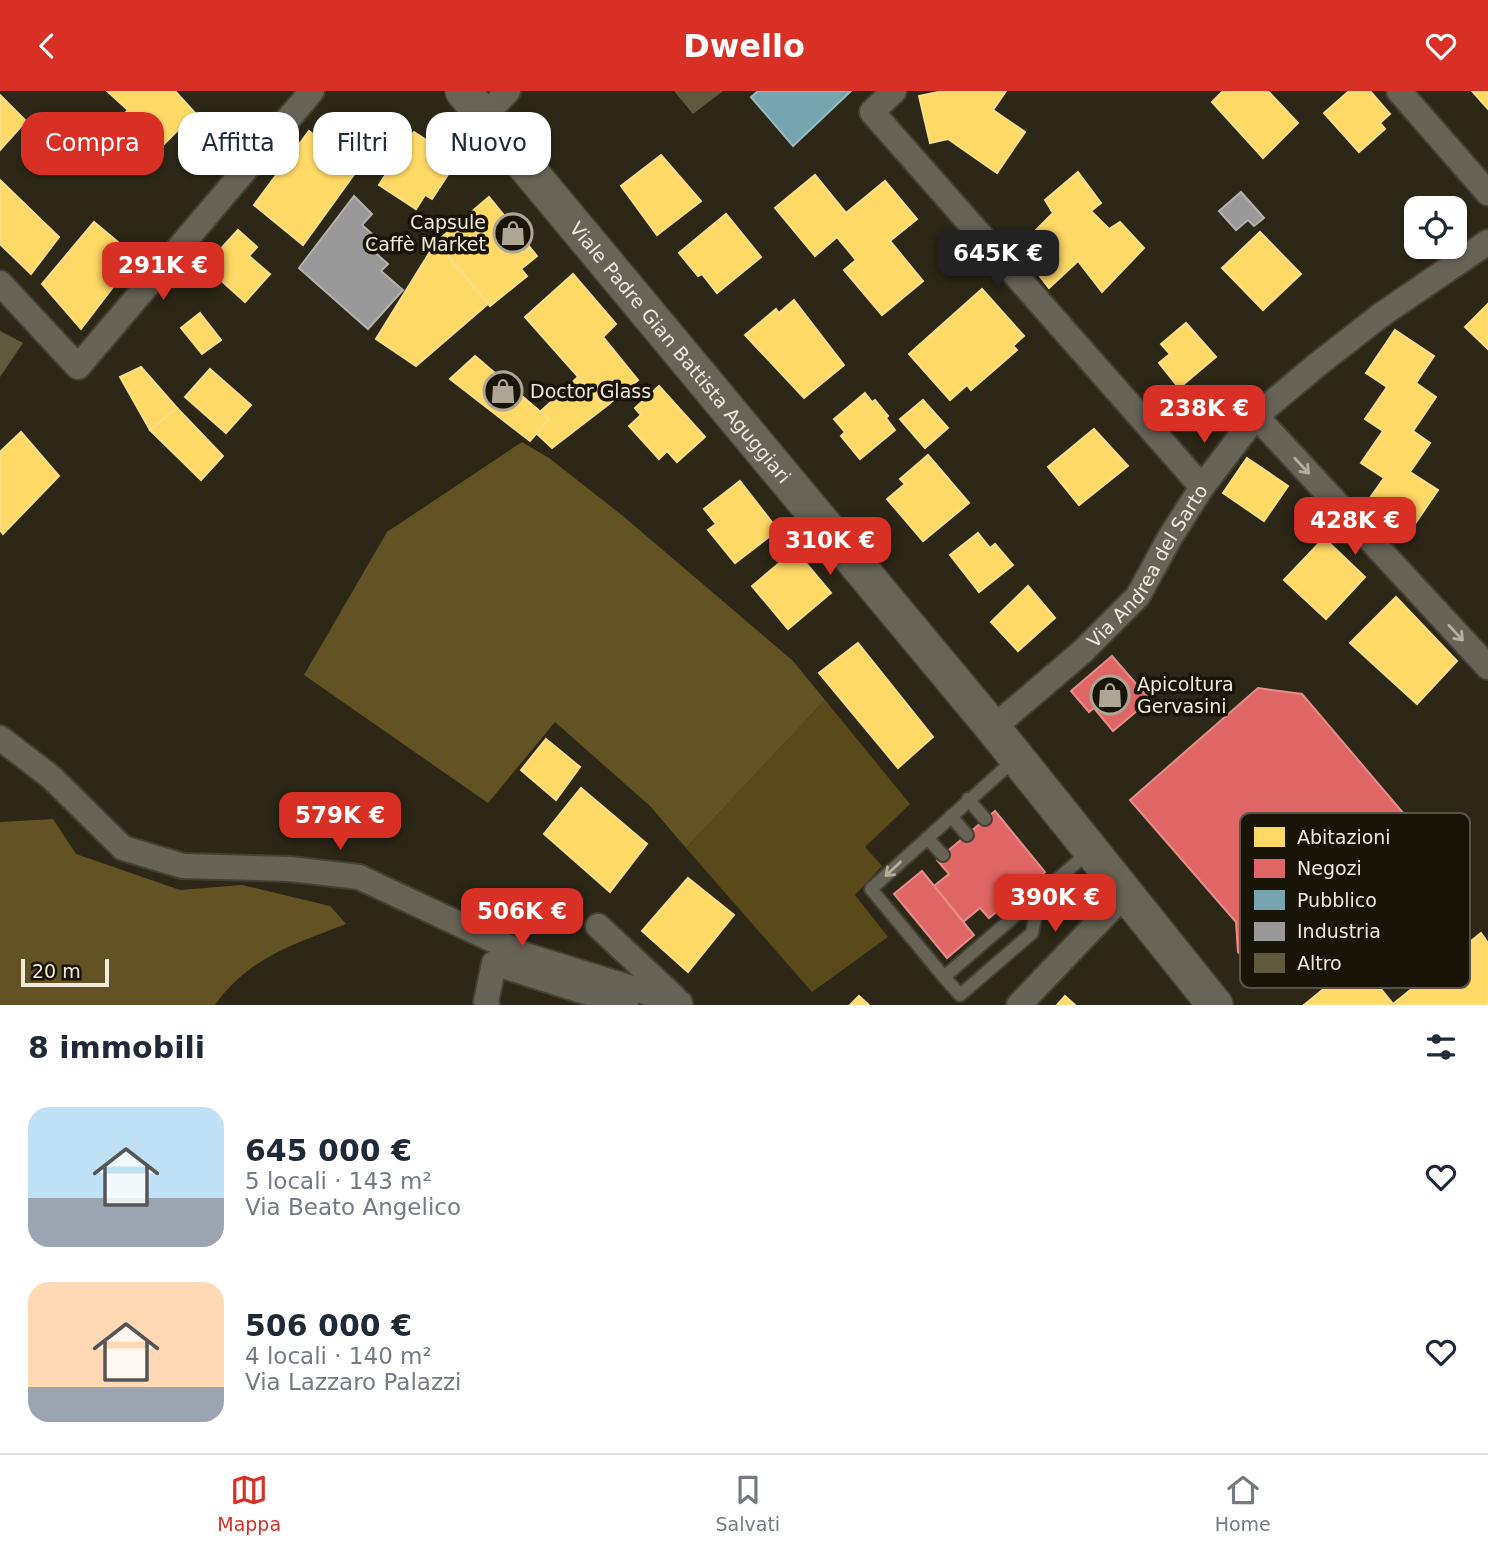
<!DOCTYPE html>
<html lang="it">
<head>
<meta charset="utf-8">
<style>
	body { margin:0; font-family:"DejaVu Sans",sans-serif; background:#f2f2f3; color:#1f2937; height:100vh; display:flex; flex-direction:column; font-size:26px; white-space:nowrap }
	* { box-sizing:border-box; margin:0 }
	p { font-size:23px; color:#747a83 }
	.icon { flex:none; width:38px; height:38px; fill:none; stroke:currentColor; stroke-width:2; stroke-linecap:round; stroke-linejoin:round }
	.map { position:relative; height:914px; overflow:hidden }
	.details { display:flex; flex-direction:column; background:#fff; flex:1 }
	.details>* { flex:none }
	.top-card { position:absolute; left:21px; top:21px; width:700px; height:63px; display:flex; gap:14px }
	.buttons { position:absolute; left:1404px; top:105px; display:grid; gap:14px }
	.buttons a { display:grid; place-items:center; width:63px; height:63px; border-radius:14px; background:#fff; box-shadow:0 2px 5px #0004; font-size:35px }
	.scale { position:absolute; left:21px; bottom:18px; width:88px; box-sizing:border-box; padding-left:7px; border:4px solid #f2ebda; border-top:0; font-size:19px; line-height:24px; white-space:nowrap; color:#f2ebda; -webkit-text-stroke:5px #191408; paint-order:stroke }
	.price { position:absolute; translate:-50% -60px; padding:0 16px; border-radius:14px; background:#d93025; color:#fff; font-size:23px; line-height:46px; filter:drop-shadow(0 2px 4px #0008) }
	.price::after { content:''; position:absolute; left:50%; top:42px; width:21px; height:16px; margin-left:-10px; background:inherit; clip-path:polygon(0 0,100% 0,50% 100%) }
	.price.active { background:#222; color:#fff }
	ul { padding:0; list-style:none }
	li { display:flex; align-items:center; gap:21px; height:175px; padding:0 28px }
	li span { display:grid; place-items:center; flex:none; width:196px; height:140px; border-radius:21px; color:#555 }
	li>.icon { margin-inline-start:auto }
	span .icon { width:84px; height:84px; fill:#fffc; stroke-width:1 }
	li b { font-size:30px }
	h2 { display:flex; justify-content:space-between; align-items:center; height:84px; padding:0 28px; font-size:30px }
	.pill { padding:0 24px; border-radius:21px; background:#fff; box-shadow:0 2px 5px #0004; font-size:24px; line-height:63px }
	.pill.active { background:#d93025; color:#fff }
	header { display:flex; justify-content:space-between; align-items:center; height:91px; padding:0 28px; background:#d93025; color:#fff; font-size:32px; font-weight:800 }
	.tab-bar { display:flex; justify-content:space-around; align-items:center; height:98px; border-top:2px solid #e0e1e3; background:#fff; font-size:19px; color:#747a83 }
	.tab-bar a { display:grid; justify-items:center; gap:4px }
	.tab-bar .active { color:#d93025 }
	.map>svg:first-child { display:block }
</style>
</head>
<body>
<header><svg class="icon" aria-label="back" viewBox="0 0 24 24"><path d="M15 5l-7 7 7 7"/></svg>Dwello<svg class="icon" aria-label="heart" viewBox="0 0 24 24"><path d="M12 20l-8-8c-3-5 5-10 8-4 3-6 11-1 8 4z"/></svg></header>
<div class="map">
<svg width="1488" height="914" viewBox="0 0 1488 914">
	<rect width="100%" height="100%" fill="#2c2716"/>
	<path fill="#5b4a19" d="M825,609l85,104 -45,43 17,19 -27,29 33,42 -76,55 -126,-144z"/>
	<g fill="#635324">
		<path d="M522,351l27,16 74,58 170,145 32,39 -139,148 -36,-42 -95,-84 -67,81 -184,-128 83,-143z"/>
		<path d="M53,728l23,35 104,36 62,-5 88,21 16,18c-52,20 -98,34 -131,81h-215v-183z"/>
	</g>
	<g fill="#ffd966" stroke="#fbde89" stroke-width="2">
		<path d="M107,0h68l20,22 -49,49 -32,-36 14,-16z"/>
		<path d="M943,0h63l-13,19 32,22 -28,41 -49,-34 -18,4 -11,-47z"/>
		<path d="M1223,0h45l30,32 -35,35 -51,-56z"/>
		<path d="M1349,0h21l20,23 -10,9 5,6 -26,23 -35,-39z"/>
		<path d="M1472,0h16v18z"/>
		<path d="M0,4l26,26 -26,29z"/>
		<path d="M309,40l49,38 -55,76 -49,-40z"/>
		<path d="M414,41l36,23 -8,14 7,4 -17,26 -7,-4 -9,14 -37,-24 9,-14 -3,-2z"/>
		<path d="M661,64l40,46 -44,34 -36,-49z"/>
		<path d="M1078,81l23,31 -10,8 18,18 11,-7 24,26 -42,44 -24,-31 -29,27 -31,-40 35,-35 -8,-13z"/>
		<path d="M815,84l31,38 39,-32 32,38 -27,22 33,40 -41,34 -38,-45 12,-10 -19,-23 -22,19 -40,-48z"/>
		<path d="M0,89l59,57 -28,37 -31,-30z"/>
		<path d="M489,106l48,59 -16,13 6,7 -37,30 -54,-64z"/>
		<path d="M726,123l35,43 -44,36 -15,-19 -4,2 -19,-23z"/>
		<path d="M94,131l42,35 -55,72 -39,-45z"/>
		<path d="M238,139l19,17 -8,9 21,18 -25,28 -40,-36z"/>
		<path d="M1260,141l41,42 -38,36 -41,-42z"/>
		<path d="M436,151l52,62 -72,62 -40,-27z"/>
		<path d="M573,183l43,50 -13,13 35,43 -33,27 -80,-90z"/>
		<path d="M982,198l42,47 -11,10 4,4 -46,40 -4,-5 -17,15 -41,-46z"/>
		<path d="M794,209l50,65 -40,33 -59,-63 31,-26 3,4z"/>
		<path d="M1488,213v45l-23,-22z"/>
		<path d="M200,222l21,27 -19,14 -21,-26z"/>
		<path d="M1186,232l30,34 -37,31 -20,-25 11,-9 -9,-10z"/>
		<path d="M1395,239l39,26 -18,27 20,14 -23,34 17,12 -20,29 28,18 -30,44 -43,-29 19,-27 -23,-15 22,-32 -18,-12 22,-32 -21,-14z"/>
		<path d="M475,265l74,63 -19,22 -80,-62z"/>
		<path d="M141,276l36,41 -27,22 -30,-53z"/>
		<path d="M210,278l41,36 -25,28 -41,-36z"/>
		<path d="M578,286l27,30 -53,41 -16,-15 13,-14 -9,-7z"/>
		<path d="M659,295l46,51 -28,25 -10,-11 -8,8 -30,-33 12,-11 -6,-7z"/>
		<path d="M865,302l7,9 3,-2 13,16 -2,2 9,12 -35,29 -19,-23 4,-4 -11,-13z"/>
		<path d="M923,309l25,28 -23,20 -25,-29z"/>
		<path d="M177,317l46,48 -22,24 -51,-50z"/>
		<path d="M1094,338l34,37 -49,39 -31,-38z"/>
		<path d="M21,341l38,44 -56,58 -3,-4v-78z"/>
		<path d="M928,364l41,48 -46,38 -36,-42 18,-15 -5,-5z"/>
		<path d="M1247,367l41,28 -24,35 -41,-28z"/>
		<path d="M740,390l38,49 -43,33 -27,-33 8,-6 -12,-15z"/>
		<path d="M978,442l12,15 5,-4 18,21 -34,27 -29,-37z"/>
		<path d="M1324,447l41,39 -39,42 -42,-39z"/>
		<path d="M795,459l36,43 -43,36 -36,-43z"/>
		<path d="M1028,495l27,32 -37,33 -27,-29z"/>
		<path d="M1396,506l61,64 -40,43 -67,-61z"/>
		<path d="M858,552l75,94 -35,31 -79,-95z"/>
		<path d="M546,648l34,28 -24,33 -35,-30z"/>
		<path d="M581,697l66,56 -37,48 -66,-58z"/>
		<path d="M688,787l46,37 -46,57 -46,-41z"/>
		<path d="M1481,842l7,10v62h-184l54,-44 35,43z"/>
		<path d="M859,905l10,9h-19z"/>
		<path d="M1065,905l10,9h-18z"/>
	</g>
	<g fill="#e06666" stroke="#e58e89" stroke-width="2">
		<path d="M1112,565l38,44 -37,31 -19,-23 -5,4 -18,-21z"/>
		<path d="M1258,597l44,6 119,140 -103,91 -13,31 -22,20 -24,-2 -21,-22 -2,-30 -106,-122z"/>
		<path d="M995,720l50,61 -56,46 -9,-10 -17,14 -29,-36 15,-12 -12,-14z"/>
		<path d="M922,780l52,64 -27,23 -53,-64z"/>
	</g>
	<path fill="#76a5af" stroke="#9bbabc" stroke-width="2" d="M758,0h93l-58,55 -42,-49z"/>
	<g fill="#999" stroke="#b4b2ac" stroke-width="2">
		<path d="M1241,101l23,26 -10,8 -6,-6 -12,10 -17,-19z"/>
		<path d="M354,105l18,18 -10,11 16,14 -8,9 18,16 -7,7 22,19 -35,39 -69,-61z"/>
	</g>
	<g fill="#61593e">
		<path d="M674,0h49l-30,23z"/>
		<path d="M0,240l23,12 -23,34z"/>
	</g>
	<g fill="none" stroke-linecap="round" stroke-linejoin="round">
		<g stroke="#454034" stroke-width="16">
			<g id="service">
				<path d="M1014,669l-143,129 73,88 146,-126"/>
				<path d="M968,708l17,20"/>
				<path d="M951,725l16,19"/>
				<path d="M927,747l16,17"/>
				<path d="M944,886l16,18 72,-62 8,-39"/>
			</g>
		</g>
		<g stroke="#454034" stroke-width="28">
			<g id="minor">
				<path d="M894,0l-22,21 330,375"/>
				<path d="M1399,0l89,102"/>
				<path d="M484,25l24,-25"/>
				<path d="M0,192l78,84 234,-276"/>
				<path d="M1256,325l232,251"/>
				<path id="s1" d="M993,637l89,-76 56,-56 31,-57 33,-52 54,-71 61,-51 64,-50 107,-73"/>
				<path d="M0,647l51,39 72,71 60,18 107,3 69,8 166,78 155,48"/>
				<path d="M598,835l76,71"/>
				<path d="M487,914l-1,-3 8,-39 132,42"/>
				<path d="M1019,914l106,-111"/>
			</g>
		</g>
		<g stroke="#454034" stroke-width="38">
			<g id="secondary">
				<path id="s2" d="M463,0l530,637 222,277"/>
			</g>
		</g>
		<use href="#service" stroke="#686357" stroke-width="12"/>
		<use href="#minor" stroke="#686357" stroke-width="24"/>
		<use href="#secondary" stroke="#686457" stroke-width="35"/>
	</g>
	<defs><path id="oneway-shaft" d="M-6 0H5M1.5-3L5.5 0L1.5 3" fill="none" stroke-width="1.6" stroke-linecap="round" stroke-linejoin="round" transform="scale(1.75)"/></defs>
	<g stroke="#b4ae9f">
		<use href="#oneway-shaft" transform="translate(1302 375) rotate(47)"/>
		<use href="#oneway-shaft" transform="translate(1456 542) rotate(47)"/>
		<use href="#oneway-shaft" transform="translate(893 778) rotate(137)"/>
	</g>
	<defs>
		<g id="shop-ring" transform="scale(2.0125)"><circle r="9.5" fill="#191408" stroke="#ada695" stroke-width="1.5"/><path d="M-5-2.5h2.3a2.7 3.5 0 0 1 5.4 0H5L5.5 6h-11ZM-1.5-2.5h3a1.5 2.3 0 0 0-3 0Z" fill="#ada695"/></g>
	</defs>
	<g fill-rule="evenodd">
		<use href="#shop-ring" x="513" y="142"/>
		<use href="#shop-ring" x="503" y="300"/>
		<use href="#shop-ring" x="1110" y="604"/>
	</g>
	<g text-anchor="middle" stroke-width="7" stroke-linejoin="round" paint-order="stroke">
		<g font-size="19" fill="#f2ebda" stroke="#191408" text-anchor="start">
			<text x="486" y="138" text-anchor="end">Capsule<tspan x="486" dy="22">Caffè Market</tspan></text>
			<text x="530" y="307">Doctor Glass</text>
			<text x="1137" y="600">Apicoltura<tspan x="1137" dy="22">Gervasini</tspan></text>
		</g>
		<g font-size="19" fill="#f2ebda" stroke="#191408">
			<text dy="7" stroke="none"><textPath href="#s2" startOffset="340">Viale Padre Gian Battista Aguggiari</textPath></text>
			<text dy="7" stroke="none"><textPath href="#s1" startOffset="226">Via Andrea del Sarto</textPath></text>
		</g>
	</g>
	<rect x="1240" y="722" width="230" height="175" rx="10" fill="#191408" stroke="#5a5447" stroke-width="2"/>
	<rect x="1254" y="736" width="31" height="20" fill="#ffd966"/>
	<rect x="1254" y="768" width="31" height="19" fill="#e06666"/>
	<rect x="1254" y="799" width="31" height="20" fill="#76a5af"/>
	<rect x="1254" y="831" width="31" height="19" fill="#999"/>
	<rect x="1254" y="862" width="31" height="20" fill="#61593e"/>
	<g font-size="19" fill="#f2ebda">
		<text x="1297" y="753">Abitazioni</text>
		<text x="1297" y="784">Negozi</text>
		<text x="1297" y="816">Pubblico</text>
		<text x="1297" y="847">Industria</text>
		<text x="1297" y="879">Altro</text>
	</g>
</svg>
<div class="buttons">
<a><svg class="icon" aria-label="locate" viewBox="0 0 24 24"><circle cx="12" cy="12" r="6"/><path d="M12 2v4M12 18v4M2 12h4M18 12h4"/></svg></a>
</div>
<div class="scale">20 m</div>
<b class="price active" style="left:998px;top:199px">645K €</b>
<b class="price" style="left:163px;top:211px">291K €</b>
<b class="price" style="left:1204px;top:354px">238K €</b>
<b class="price" style="left:1355px;top:466px">428K €</b>
<b class="price" style="left:830px;top:486px">310K €</b>
<b class="price" style="left:340px;top:761px">579K €</b>
<b class="price" style="left:1055px;top:843px">390K €</b>
<b class="price" style="left:522px;top:857px">506K €</b>
<div class="top-card">
<a class="pill active">Compra</a>
<a class="pill">Affitta</a>
<a class="pill">Filtri</a>
<a class="pill">Nuovo</a>
</div>
</div>
<section class="details">
<h2>8 immobili<svg class="icon" aria-label="filters" viewBox="0 0 24 24"><path d="M4 7h16M4 17h16"/><circle cx="9" cy="7" r="2"/><circle cx="15" cy="17" r="2"/></svg></h2>
<ul>
<li><span style="background:linear-gradient(#bfe0f5 65%,#9aa5b1 0)"><svg class="icon" aria-label="home" viewBox="0 0 24 24"><path d="M3 11l9-7 9 7M6 9v11h12V9"/></svg></span><div><b>645 000 €</b><p>5 locali · 143 m²</p><p>Via Beato Angelico</p></div><svg class="icon" aria-label="heart" viewBox="0 0 24 24"><path d="M12 20l-8-8c-3-5 5-10 8-4 3-6 11-1 8 4z"/></svg></li>
<li><span style="background:linear-gradient(#ffd9b3 75%,#9aa5b1 0)"><svg class="icon" aria-label="home" viewBox="0 0 24 24"><path d="M3 11l9-7 9 7M6 9v11h12V9"/></svg></span><div><b>506 000 €</b><p>4 locali · 140 m²</p><p>Via Lazzaro Palazzi</p></div><svg class="icon" aria-label="heart" viewBox="0 0 24 24"><path d="M12 20l-8-8c-3-5 5-10 8-4 3-6 11-1 8 4z"/></svg></li>
</ul>
</section>
<nav class="tab-bar">
<a class="active"><svg class="icon" aria-label="map" viewBox="0 0 24 24"><path d="M3 6l6-2 6 2 6-2v14l-6 2-6-2-6 2zM9 4v14M15 6v14"/></svg>Mappa</a>
<a><svg class="icon" aria-label="saved" viewBox="0 0 24 24"><path d="M7 4h10v16l-5-4-5 4z"/></svg>Salvati</a>
<a><svg class="icon" aria-label="home" viewBox="0 0 24 24"><path d="M3 11l9-7 9 7M6 9v11h12V9"/></svg>Home</a>
</nav>
</body>
</html>
